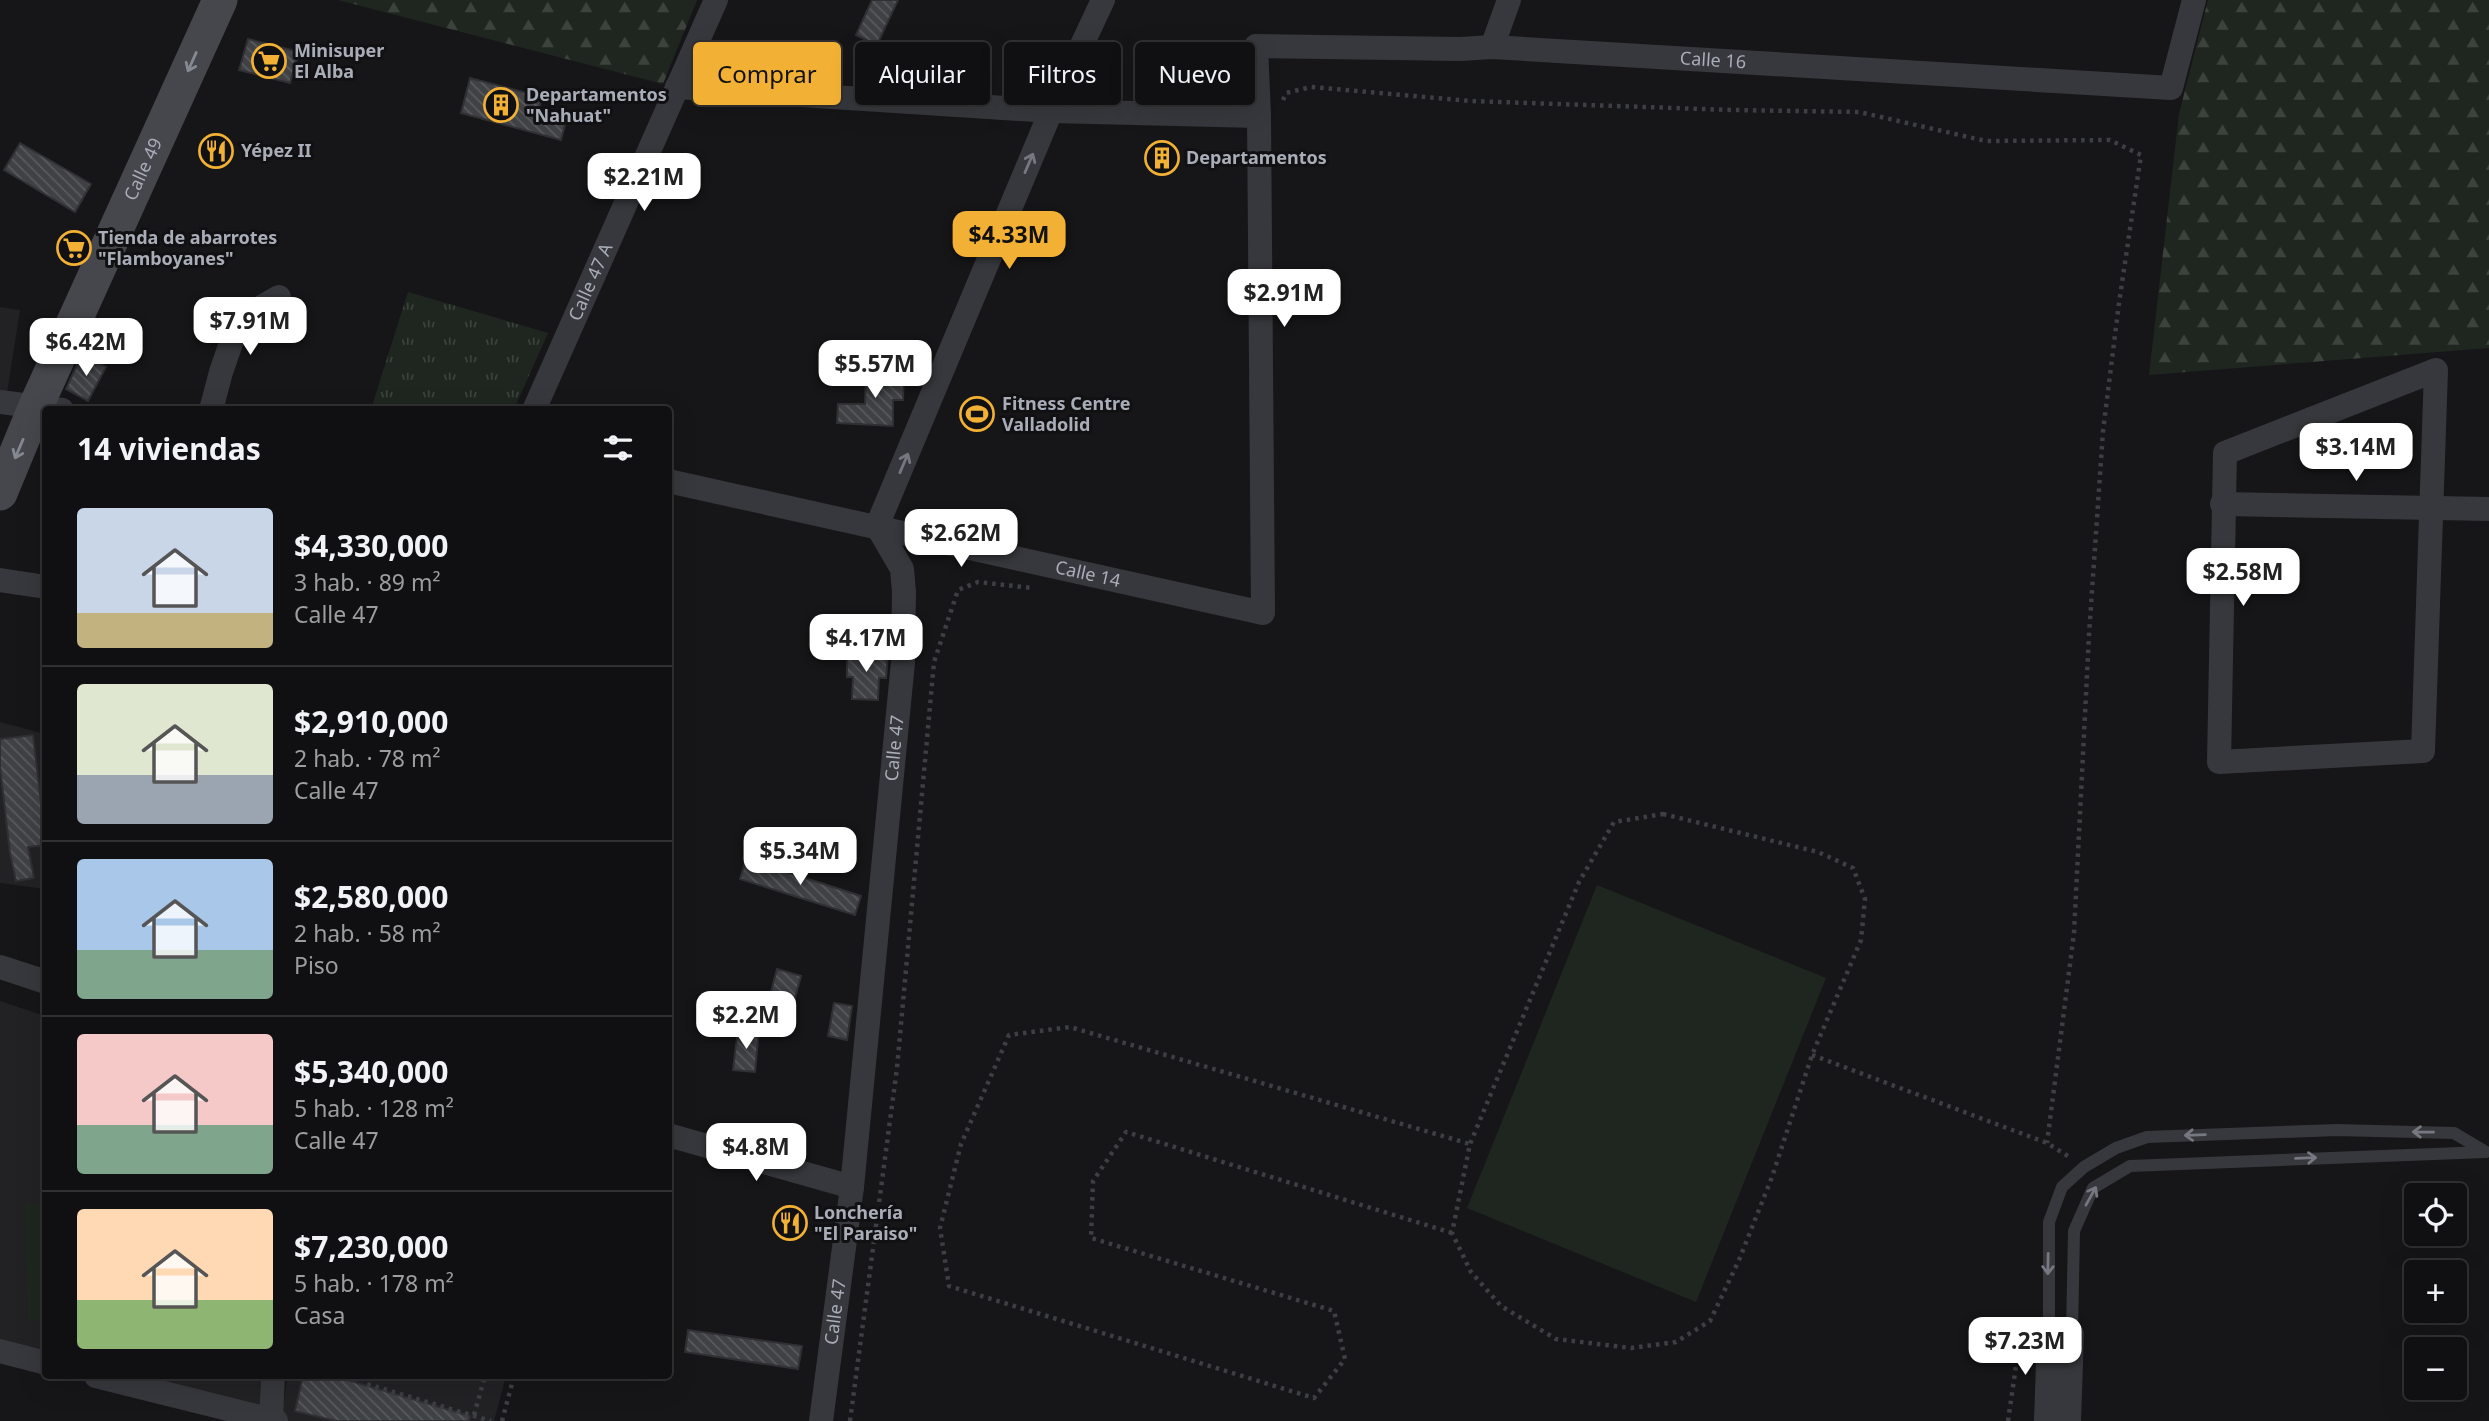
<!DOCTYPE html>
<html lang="es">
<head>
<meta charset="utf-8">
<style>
	body { margin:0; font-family:"Noto Sans",sans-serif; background:#1e1e20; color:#f1f3f6; height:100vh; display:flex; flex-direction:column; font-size:26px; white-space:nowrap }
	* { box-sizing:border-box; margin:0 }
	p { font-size:23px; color:#9c9d9f }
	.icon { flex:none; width:38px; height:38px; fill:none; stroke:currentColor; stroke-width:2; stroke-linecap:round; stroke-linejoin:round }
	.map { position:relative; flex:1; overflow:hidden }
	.drawer { position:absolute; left:42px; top:406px; width:630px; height:973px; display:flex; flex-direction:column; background:#101012; border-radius:7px; box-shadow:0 7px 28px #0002,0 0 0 2px #303032 }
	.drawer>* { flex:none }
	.top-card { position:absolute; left:693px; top:42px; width:665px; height:63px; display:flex; gap:14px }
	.controls { position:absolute; left:2404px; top:1183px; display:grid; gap:14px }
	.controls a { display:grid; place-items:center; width:63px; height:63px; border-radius:7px; background:#101012; box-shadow:0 7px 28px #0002,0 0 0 2px #303032; font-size:35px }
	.price { position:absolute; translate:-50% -60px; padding:0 16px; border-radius:14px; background:#fff; color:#222; font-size:23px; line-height:46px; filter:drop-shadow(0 2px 4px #0008) }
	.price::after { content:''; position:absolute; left:50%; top:42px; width:21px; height:16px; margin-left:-10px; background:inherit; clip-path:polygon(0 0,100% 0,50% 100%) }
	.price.on { background:#f2b134; color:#111 }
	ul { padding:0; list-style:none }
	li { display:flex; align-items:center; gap:21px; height:175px; padding:0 35px }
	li+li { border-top:2px solid #303032 }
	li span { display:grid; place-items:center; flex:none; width:196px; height:140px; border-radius:7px; color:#555 }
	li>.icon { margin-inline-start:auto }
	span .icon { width:84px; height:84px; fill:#fffc; stroke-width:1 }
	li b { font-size:30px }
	h2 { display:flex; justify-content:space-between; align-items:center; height:84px; padding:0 35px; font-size:30px }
	.tag { padding:0 24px; border-radius:7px; background:#101012; box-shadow:0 7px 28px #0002,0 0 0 2px #303032; font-size:24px; line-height:63px }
	.tag.on { background:#f2b134; color:#111 }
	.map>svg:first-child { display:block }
</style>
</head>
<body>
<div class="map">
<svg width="2489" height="1421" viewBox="0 0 2489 1421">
	<defs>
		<pattern id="grass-tufts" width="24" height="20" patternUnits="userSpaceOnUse" patternTransform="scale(1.75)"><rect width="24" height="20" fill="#1e261f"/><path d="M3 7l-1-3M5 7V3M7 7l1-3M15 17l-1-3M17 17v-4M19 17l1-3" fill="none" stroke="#3c433d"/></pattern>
		<pattern id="forest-firs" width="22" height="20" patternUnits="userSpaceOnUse" patternTransform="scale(1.75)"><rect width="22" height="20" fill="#1e261f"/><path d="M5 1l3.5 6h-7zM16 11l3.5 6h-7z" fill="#3c433d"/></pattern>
		<pattern id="building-back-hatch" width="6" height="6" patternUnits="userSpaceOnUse" patternTransform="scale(1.75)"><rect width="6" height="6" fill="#404145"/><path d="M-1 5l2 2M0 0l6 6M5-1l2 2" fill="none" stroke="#595a5e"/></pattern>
	</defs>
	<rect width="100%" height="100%" fill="#161618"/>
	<g fill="#222225">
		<path d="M0,307l20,3 -13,83 -7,-1z"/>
		<path d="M0,722l45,12v155l-45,-6z"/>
		<path d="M0,1001l45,15v338l-45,-12z"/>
		<path d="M123,1376h137v37z"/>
		<path d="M287,1376h219l-12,45h-209l-3,-1z"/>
	</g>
	<path fill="url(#grass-tufts)" d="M408,292l140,41 -34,76h-143z"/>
	<g fill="url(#forest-firs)">
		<path d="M338,0h359l-34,84z"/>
		<path d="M2208,0h281v348l-340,27 30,-261z"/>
	</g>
	<g fill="#1e261f">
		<path d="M1597,885l229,93 -130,324 -229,-94z"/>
		<path d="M45,1202v117l-17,1 -4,-117z"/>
	</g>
	<g fill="url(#building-back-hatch)" stroke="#303034" stroke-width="2">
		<path d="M872,0h26l-21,45 -21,-10z"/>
		<path d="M248,39l51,13 -9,31 -51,-13z"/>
		<path d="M470,78l72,19 -4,16 28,8 -5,19 -100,-27z"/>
		<path d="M20,143l71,41 -16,28 -71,-42z"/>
		<path d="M82,354l24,13 -18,34 -22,-12z"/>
		<path d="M866,370l38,2 -1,28h-10v26l-56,-3 1,-19h27z"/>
		<path d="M847,653l41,1 -2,24h-7l-1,22 -26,-1 1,-22h-6z"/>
		<path d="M33,735l13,110 -18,2 6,31 -18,3 -6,-28 -10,-87v-27z"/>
		<path d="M746,859l115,37 -6,19 -115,-36z"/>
		<path d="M777,969l24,7 -9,33 -24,-6z"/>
		<path d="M834,1003l18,3 -5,34 -19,-4z"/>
		<path d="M738,1029l21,2 -4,41 -22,-2z"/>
		<path d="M688,1330l114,16 -4,23 -113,-17z"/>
		<path d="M303,1376h46l-2,4 123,36 -1,5h-133l-41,-10z"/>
	</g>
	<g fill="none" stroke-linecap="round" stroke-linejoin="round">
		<g stroke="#3d3f44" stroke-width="4.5" stroke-dasharray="3.5 5" stroke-linecap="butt">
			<path d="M1283,100l3,-7 25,-6 160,14 261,9 127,2 127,29 124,-1 31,15 -22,148 -16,128 -14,204 -15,298 -27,210"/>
			<path d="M1663,814l155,38 35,16 12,31 -4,41 -49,115 -40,122 -33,83 -29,61 -34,21 -45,6 -75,-9 -55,-33 -30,-34 -19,-39 18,-89 109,-262 35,-60z"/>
			<path d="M1812,1055l235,88 24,15"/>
			<path d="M1452,1233l-326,-101 -33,49 -2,57 243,73 11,48 -31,39 -365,-112 -9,-58 21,-84 48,-109 61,-8 400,117"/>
			<path d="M369,1376l-2,8 124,37"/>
			<path d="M474,1415l11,-39"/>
			<path d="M502,1421l12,-45"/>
			<path d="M850,1421l47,-353 37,-406 24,-72 20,-8 54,6"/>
			<path d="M2008,1421l11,-76 6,-12"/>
		</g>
		<g stroke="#37383d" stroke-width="12">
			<path d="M2049,1334v-112l13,-35 22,-20 32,-19 31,-11 190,-7 117,3 32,19"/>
			<path d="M2072,1334l2,-103 19,-43 37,-22 355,-14"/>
		</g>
		<g stroke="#37383d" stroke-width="24">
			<path d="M1492,47l17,-47"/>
			<path d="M677,87l374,24 208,5"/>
			<path d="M2436,370l-13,381 -204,11 6,-309z"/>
			<path d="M0,402l62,8"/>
			<path d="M211,410l10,-38 18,-52 40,-23"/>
			<path id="s1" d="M534,410l182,-410"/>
			<path id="s2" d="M668,481l595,132 -4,-497 -3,-70 205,3 31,-2 679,41 23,-88"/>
			<path d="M2222,504l267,5"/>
			<path d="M0,580l46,7"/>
			<path d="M0,967l46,15"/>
			<path d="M668,1135l184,52"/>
			<path d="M0,1351l46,12"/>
			<path d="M96,1376l180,45"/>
			<path d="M271,1421l2,-45"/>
			<path id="s3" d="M821,1421l31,-234 51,-525 1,-70 -2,-23 -25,-43 174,-415 52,-111"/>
			<path d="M2046,1421l3,-87h23l-3,87"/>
		</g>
		<path stroke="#45474d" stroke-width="35" id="s4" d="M0,493l36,-87 184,-406"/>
	</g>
	<defs><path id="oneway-shaft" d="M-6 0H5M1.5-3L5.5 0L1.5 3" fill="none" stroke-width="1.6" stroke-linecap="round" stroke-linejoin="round" transform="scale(1.75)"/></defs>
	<g stroke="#858993">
		<use href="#oneway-shaft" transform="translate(192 62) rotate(114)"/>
		<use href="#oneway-shaft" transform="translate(19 449) rotate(113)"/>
	</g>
	<g stroke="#757881">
		<use href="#oneway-shaft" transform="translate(1029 163) rotate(-67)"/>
		<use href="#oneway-shaft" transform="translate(904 463) rotate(-67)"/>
		<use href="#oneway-shaft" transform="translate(2423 1132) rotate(-179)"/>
		<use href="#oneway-shaft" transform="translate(2195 1135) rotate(178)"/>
		<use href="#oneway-shaft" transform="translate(2306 1158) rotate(-2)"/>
		<use href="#oneway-shaft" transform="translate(2091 1196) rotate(-61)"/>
		<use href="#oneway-shaft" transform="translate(2048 1264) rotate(91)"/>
	</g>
	<defs>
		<g id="supermarket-ring" transform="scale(1.75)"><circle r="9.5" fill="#111113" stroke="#f2b134" stroke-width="1.5"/><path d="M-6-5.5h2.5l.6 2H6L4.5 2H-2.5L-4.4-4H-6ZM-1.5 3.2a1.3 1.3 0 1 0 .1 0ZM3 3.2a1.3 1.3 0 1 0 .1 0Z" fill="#f2b134"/></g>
		<g id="building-ring" transform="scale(1.75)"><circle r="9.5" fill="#111113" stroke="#f2b134" stroke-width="1.5"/><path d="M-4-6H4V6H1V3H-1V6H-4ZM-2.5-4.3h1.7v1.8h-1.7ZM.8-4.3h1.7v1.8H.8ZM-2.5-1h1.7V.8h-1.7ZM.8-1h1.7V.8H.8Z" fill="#f2b134"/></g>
		<g id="restaurant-ring" transform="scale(1.75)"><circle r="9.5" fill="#111113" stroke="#f2b134" stroke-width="1.5"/><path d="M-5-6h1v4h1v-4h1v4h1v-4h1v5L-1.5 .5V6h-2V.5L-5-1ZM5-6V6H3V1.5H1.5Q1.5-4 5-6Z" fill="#f2b134"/></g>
		<g id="stadium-ring" transform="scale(1.75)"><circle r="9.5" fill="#111113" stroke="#f2b134" stroke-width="1.5"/><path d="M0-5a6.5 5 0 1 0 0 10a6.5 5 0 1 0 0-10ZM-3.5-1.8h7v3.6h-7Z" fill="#f2b134"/></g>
	</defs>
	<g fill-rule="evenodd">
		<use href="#supermarket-ring" x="269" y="61"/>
		<use href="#building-ring" x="501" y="105"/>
		<use href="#restaurant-ring" x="216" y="151"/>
		<use href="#building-ring" x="1162" y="158"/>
		<use href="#supermarket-ring" x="74" y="248"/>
		<use href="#stadium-ring" x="977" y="414"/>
		<use href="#restaurant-ring" x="790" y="1223"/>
	</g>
	<g text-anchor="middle" stroke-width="6" stroke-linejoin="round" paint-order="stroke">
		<g font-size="18" font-weight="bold" fill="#a8adb8" stroke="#111113" text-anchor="start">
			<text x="294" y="57">Minisuper<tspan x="294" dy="21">El Alba</tspan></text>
			<text x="526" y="101">Departamentos<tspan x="526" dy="21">"Nahuat"</tspan></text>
			<text x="241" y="157">Yépez II</text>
			<text x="1186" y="164">Departamentos</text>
			<text x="98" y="244">Tienda de abarrotes<tspan x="98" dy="21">"Flamboyanes"</tspan></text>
			<text x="1002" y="410">Fitness Centre<tspan x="1002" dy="21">Valladolid</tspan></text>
			<text x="814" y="1219">Lonchería<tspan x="814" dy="21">"El Paraiso"</tspan></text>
		</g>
		<g font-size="18" fill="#a8adb8" stroke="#111113">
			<text dy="6" stroke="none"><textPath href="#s2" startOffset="1634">Calle 16</textPath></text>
			<text dy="6" stroke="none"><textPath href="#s4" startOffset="354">Calle 49</textPath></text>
			<text dy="6" stroke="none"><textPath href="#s1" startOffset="140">Calle 47 A</textPath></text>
			<text dy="6" stroke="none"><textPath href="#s2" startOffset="430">Calle 14</textPath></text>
			<text dy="6" stroke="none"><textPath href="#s3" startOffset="677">Calle 47</textPath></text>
			<text dy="6" stroke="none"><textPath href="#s3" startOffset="110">Calle 47</textPath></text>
		</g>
	</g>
</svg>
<div class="controls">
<a><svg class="icon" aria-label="locate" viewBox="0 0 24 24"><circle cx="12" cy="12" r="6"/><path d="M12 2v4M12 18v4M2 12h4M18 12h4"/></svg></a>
<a>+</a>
<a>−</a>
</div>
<b class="price" style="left:644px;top:213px">$2.21M</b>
<b class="price on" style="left:1009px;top:271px">$4.33M</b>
<b class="price" style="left:1284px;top:329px">$2.91M</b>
<b class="price" style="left:250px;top:357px">$7.91M</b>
<b class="price" style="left:86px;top:378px">$6.42M</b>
<b class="price" style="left:875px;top:400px">$5.57M</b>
<b class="price" style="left:2356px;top:483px">$3.14M</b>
<b class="price" style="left:961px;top:569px">$2.62M</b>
<b class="price" style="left:2243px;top:608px">$2.58M</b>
<b class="price" style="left:866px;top:674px">$4.17M</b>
<b class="price" style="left:800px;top:887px">$5.34M</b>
<b class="price" style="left:746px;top:1051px">$2.2M</b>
<b class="price" style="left:756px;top:1183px">$4.8M</b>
<b class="price" style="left:2025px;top:1377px">$7.23M</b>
<div class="top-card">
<a class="tag on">Comprar</a>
<a class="tag">Alquilar</a>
<a class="tag">Filtros</a>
<a class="tag">Nuevo</a>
</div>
<section class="drawer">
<h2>14 viviendas<svg class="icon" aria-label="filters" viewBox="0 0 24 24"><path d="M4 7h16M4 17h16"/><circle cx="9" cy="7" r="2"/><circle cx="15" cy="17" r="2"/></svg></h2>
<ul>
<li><span style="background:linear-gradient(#c9d6e8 75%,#c2b280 0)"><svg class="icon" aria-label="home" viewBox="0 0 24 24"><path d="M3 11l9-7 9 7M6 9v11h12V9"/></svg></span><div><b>$4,330,000</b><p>3 hab. · 89 m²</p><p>Calle 47</p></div></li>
<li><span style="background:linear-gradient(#dfe7d0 65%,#9aa5b1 0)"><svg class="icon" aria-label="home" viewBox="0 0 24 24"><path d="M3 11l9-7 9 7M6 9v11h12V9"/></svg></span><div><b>$2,910,000</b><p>2 hab. · 78 m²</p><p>Calle 47</p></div></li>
<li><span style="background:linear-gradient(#a9c7e8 65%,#7fa58c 0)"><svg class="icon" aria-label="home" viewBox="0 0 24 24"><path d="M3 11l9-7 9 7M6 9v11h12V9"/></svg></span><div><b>$2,580,000</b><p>2 hab. · 58 m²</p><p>Piso</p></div></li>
<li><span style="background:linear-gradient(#f6c9c9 65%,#7fa58c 0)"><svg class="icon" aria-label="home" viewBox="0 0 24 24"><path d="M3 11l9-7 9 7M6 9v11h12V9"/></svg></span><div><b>$5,340,000</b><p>5 hab. · 128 m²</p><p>Calle 47</p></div></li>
<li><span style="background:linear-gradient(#ffd9b3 65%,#8fb573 0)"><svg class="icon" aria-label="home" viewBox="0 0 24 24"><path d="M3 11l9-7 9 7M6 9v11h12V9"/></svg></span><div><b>$7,230,000</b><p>5 hab. · 178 m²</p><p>Casa</p></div></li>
</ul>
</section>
</div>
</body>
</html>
